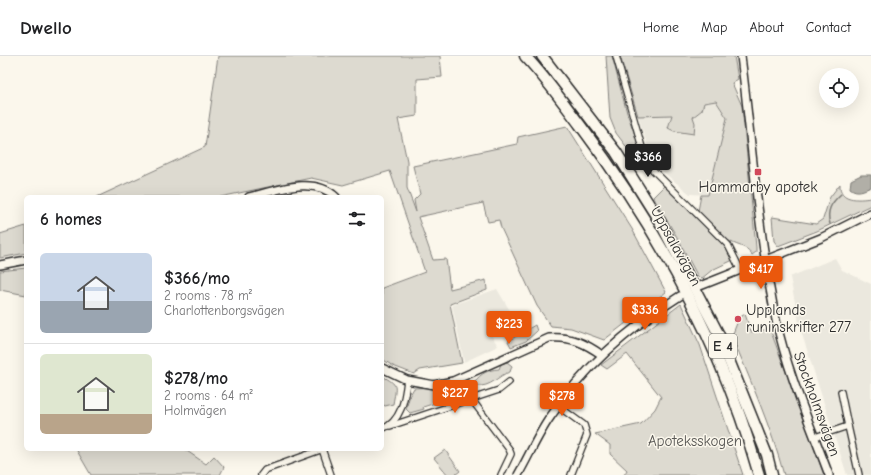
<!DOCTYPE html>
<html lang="en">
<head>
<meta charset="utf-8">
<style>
	body { margin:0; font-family:"Comic Neue",sans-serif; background:#f6f6f6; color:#202124; height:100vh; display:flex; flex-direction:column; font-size:15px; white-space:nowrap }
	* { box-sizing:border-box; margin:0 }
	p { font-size:13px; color:#757577 }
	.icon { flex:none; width:22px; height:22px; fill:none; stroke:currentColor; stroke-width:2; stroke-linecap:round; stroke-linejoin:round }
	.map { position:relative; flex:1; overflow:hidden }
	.drawer { position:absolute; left:24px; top:139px; width:360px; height:256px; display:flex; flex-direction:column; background:#fff; border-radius:6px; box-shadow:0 4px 16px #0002 }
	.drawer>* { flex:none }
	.tools { position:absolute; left:819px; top:12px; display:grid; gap:8px }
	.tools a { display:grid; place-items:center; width:40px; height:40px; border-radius:50%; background:#fff; box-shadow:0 4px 16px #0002; font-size:20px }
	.price { position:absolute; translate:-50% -34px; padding:0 9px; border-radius:4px; background:#ea580c; color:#fff; font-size:13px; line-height:26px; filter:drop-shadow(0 1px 2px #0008) }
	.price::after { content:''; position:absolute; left:50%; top:24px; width:12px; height:9px; margin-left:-6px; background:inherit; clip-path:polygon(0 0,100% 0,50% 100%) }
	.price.selected { background:#222; color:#fff }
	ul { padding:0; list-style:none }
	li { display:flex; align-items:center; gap:12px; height:100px; padding:0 16px }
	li+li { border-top:1px solid #e0e0e0 }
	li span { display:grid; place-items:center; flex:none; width:112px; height:80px; border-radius:6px; color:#555 }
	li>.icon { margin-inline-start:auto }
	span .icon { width:48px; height:48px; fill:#fffc; stroke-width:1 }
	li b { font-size:17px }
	h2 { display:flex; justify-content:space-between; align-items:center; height:48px; padding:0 16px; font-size:17px }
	header { display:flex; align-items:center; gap:24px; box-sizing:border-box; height:56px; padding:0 20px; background:#fff; border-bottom:1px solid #e0e0e0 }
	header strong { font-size:19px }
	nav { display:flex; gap:22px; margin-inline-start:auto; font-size:14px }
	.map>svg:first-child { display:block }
</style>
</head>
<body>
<header>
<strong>Dwello</strong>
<nav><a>Home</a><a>Map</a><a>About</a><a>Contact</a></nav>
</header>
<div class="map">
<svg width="871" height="419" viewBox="0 0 871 419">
	<rect width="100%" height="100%" fill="#fbf7ec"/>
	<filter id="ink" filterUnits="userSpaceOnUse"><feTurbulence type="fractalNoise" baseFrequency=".025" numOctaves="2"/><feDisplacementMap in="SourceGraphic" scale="8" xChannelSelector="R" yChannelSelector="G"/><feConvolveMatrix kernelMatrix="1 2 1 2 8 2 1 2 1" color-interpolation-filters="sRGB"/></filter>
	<g filter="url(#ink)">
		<g fill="#ebe8de">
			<path d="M716,45l11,17 -19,77 -18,-1 -28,-23 -14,-23 -10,-32 34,-1 -4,13 25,-11 9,-7 2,-7z"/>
			<path d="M835,202l7,12 29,14v191h-24l-47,-147 -10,-51z"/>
			<path d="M497,233l18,30 -25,14 8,13 -34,16 -12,-57z"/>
		</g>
		<g fill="#dddad0" stroke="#84827e">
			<path d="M218,0h222l2,21 -25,2v37l-19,3 9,42v27l9,24 -2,-12 6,-6 -7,-28 104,-22 1,-7 49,-11 65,103 34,63 -62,48 -33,-12 -20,-2 -14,-20 -36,-78 -2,-8 -11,2 -5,-19 -65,14 15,43 13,-1 4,30 36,-9 1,10 -37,14 12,59 -42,7 -6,4 -21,-8 -11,-7v-71l43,-16 -35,-101 -47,14 -32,-7 -91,19h-123l108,-50z"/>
			<path d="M606,0h6l15,57 17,47 -3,6 -25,-33 -6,-15z"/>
			<path d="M620,0h114l4,23 -6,4 10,23 14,141v5l-4,3c-3,-8 -14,-9 -21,-13 -10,-5 -24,-22 -33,-31l3,-16h7l19,-77 -11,-17 -12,2 -2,7 -9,7 2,6 -1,11 -20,-3 -6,-3 4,-13 -34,1z"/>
			<path d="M840,128c-1,17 18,16 31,14v7l-54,26 -39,15 -4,-5 -2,-24 44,7 7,-5 7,-22z"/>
			<path d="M664,130l60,60 9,14 -2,1 -19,9 -11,9 -4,-4 -20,-38 -24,-40z"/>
			<path d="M26,170v27l-26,5v-24z"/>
			<path d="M26,212v27l-26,-5v-19z"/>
			<path d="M681,248l19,41 43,130h-119l3,-5 -17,-16v-9l-15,-11 46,-10 14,-15 6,-12 -34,-43 -20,15 -6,-4z"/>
			<path d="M745,258l6,18 19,-3 54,146h-40c-13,-48 -33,-93 -52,-139l7,-18z"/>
			<path d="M535,269l2,6 -11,10 -15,6 -3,-6z"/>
			<path d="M507,306l5,4 -2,6c-13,3 -17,16 -36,14v-4c8,-9 13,-12 25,-13l2,-5z"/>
			<path d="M382,320c17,9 14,10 11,28l-8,2 -3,-2z"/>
			<path d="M454,328h11l2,6 -1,3 -43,14 1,2 -14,4 -4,-4 4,-14 4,-7 23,-1z"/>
			<path d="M76,393h108l22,15 8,-8 10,11 -4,8h-129z"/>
			<path d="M445,394l15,21 -5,4h-7l-14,-17z"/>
		</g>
		<path fill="#b1afa7" stroke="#7b7a75" d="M861,119h10v12c-7,3 -14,7 -21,1l1,-8z"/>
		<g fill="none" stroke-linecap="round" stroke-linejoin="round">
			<path stroke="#7b7a75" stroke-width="1.5" d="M830,168c-4,-13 1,-21 11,-30"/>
			<g stroke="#2b2b2b" stroke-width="8">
				<g id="minor">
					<path d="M616,0l27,95 9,18 76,76 12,24"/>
					<path d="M841,336l7,34"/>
					<path d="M472,344l37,49 2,5 -10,21"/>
					<path d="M558,350l26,19 3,10 -16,40"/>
					<path d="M390,370l109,-36 10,-8"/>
					<path d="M382,373c19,-7 23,-30 25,-49"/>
					<path d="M815,381l33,-11 11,49"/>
					<path d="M322,393l9,26"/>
					<path d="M261,419l4,-5 58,-21"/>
				</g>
			</g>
			<g stroke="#2b2b2b" stroke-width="10">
				<g id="tertiary">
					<path d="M741,0c11,88 17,177 35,264 12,54 34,104 53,155"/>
					<path d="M249,141c27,-6 64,-22 87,0"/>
					<path d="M0,209l26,-5"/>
					<path d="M700,230l121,-48 50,-25"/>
					<path d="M382,312l25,12 27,5 19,-4 96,-43c21,-2 36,5 53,17"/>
					<path d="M518,419c11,-19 20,-41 33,-59 33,-49 78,-88 129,-120"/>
				</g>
			</g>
			<g stroke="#2b2b2b" stroke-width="13">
				<g id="motorway">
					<path d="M525,0c20,21 37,45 55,69 79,105 143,223 179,350"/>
					<path d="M542,0l74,96 44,70 58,111 49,122 5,20"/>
				</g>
			</g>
			<use href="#minor" stroke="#fbf7ec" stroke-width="5.5"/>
			<use href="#tertiary" stroke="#fbf7ec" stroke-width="7"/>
			<use href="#motorway" stroke="#fbf7ec" stroke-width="10"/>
		</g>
	</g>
	<g fill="#d1495b" stroke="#fbf7ec" stroke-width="1.5">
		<rect x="754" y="112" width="8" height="8" rx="2"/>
		<circle cx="738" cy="263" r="4"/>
	</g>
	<g text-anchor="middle" stroke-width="3" stroke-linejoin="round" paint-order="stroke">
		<rect fill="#fbf7ec" stroke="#696865" stroke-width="1" x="709" y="278" width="28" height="24" rx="3"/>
		<g font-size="14" font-weight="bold" fill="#2b2b2b">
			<text x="723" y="295">E 4</text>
		</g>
		<g font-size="15" fill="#2b2b2b" stroke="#fbf7ec">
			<text x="758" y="136">Hammarby apotek</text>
			<text x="746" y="259" text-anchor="start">Upplands<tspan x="746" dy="17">runinskrifter 277</tspan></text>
		</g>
		<g font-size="15" fill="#2b2b2b" stroke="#fbf7ec">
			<text transform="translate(676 190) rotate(61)" y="5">Uppsalavägen</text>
			<text transform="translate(817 348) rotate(70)" y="5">Stockholmsvägen</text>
		</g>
		<g font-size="15" fill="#585754" stroke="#fbf7ec">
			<text x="695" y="390">Apoteksskogen</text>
		</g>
	</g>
</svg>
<div class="tools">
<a><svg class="icon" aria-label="locate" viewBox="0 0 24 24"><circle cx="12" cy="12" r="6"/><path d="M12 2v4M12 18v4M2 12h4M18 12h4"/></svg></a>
</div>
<b class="price selected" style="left:648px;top:122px">$366</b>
<b class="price" style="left:761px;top:234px">$417</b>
<b class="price" style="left:645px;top:275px">$336</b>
<b class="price" style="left:509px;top:289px">$223</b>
<b class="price" style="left:455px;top:358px">$227</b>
<b class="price" style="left:562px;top:361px">$278</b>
<section class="drawer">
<h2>6 homes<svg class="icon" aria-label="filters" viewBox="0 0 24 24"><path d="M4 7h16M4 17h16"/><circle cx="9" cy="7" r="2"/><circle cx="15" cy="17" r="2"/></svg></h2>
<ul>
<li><span style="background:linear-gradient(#c9d6e8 60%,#9aa5b1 0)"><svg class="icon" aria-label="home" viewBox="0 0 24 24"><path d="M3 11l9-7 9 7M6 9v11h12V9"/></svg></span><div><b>$366/mo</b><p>2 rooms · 78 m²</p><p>Charlottenborgsvägen</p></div></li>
<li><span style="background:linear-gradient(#dfe7d0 75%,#b9a48a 0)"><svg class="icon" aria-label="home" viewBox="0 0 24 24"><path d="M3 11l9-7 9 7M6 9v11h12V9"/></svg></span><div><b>$278/mo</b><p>2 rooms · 64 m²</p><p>Holmvägen</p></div></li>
</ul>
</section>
</div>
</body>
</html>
